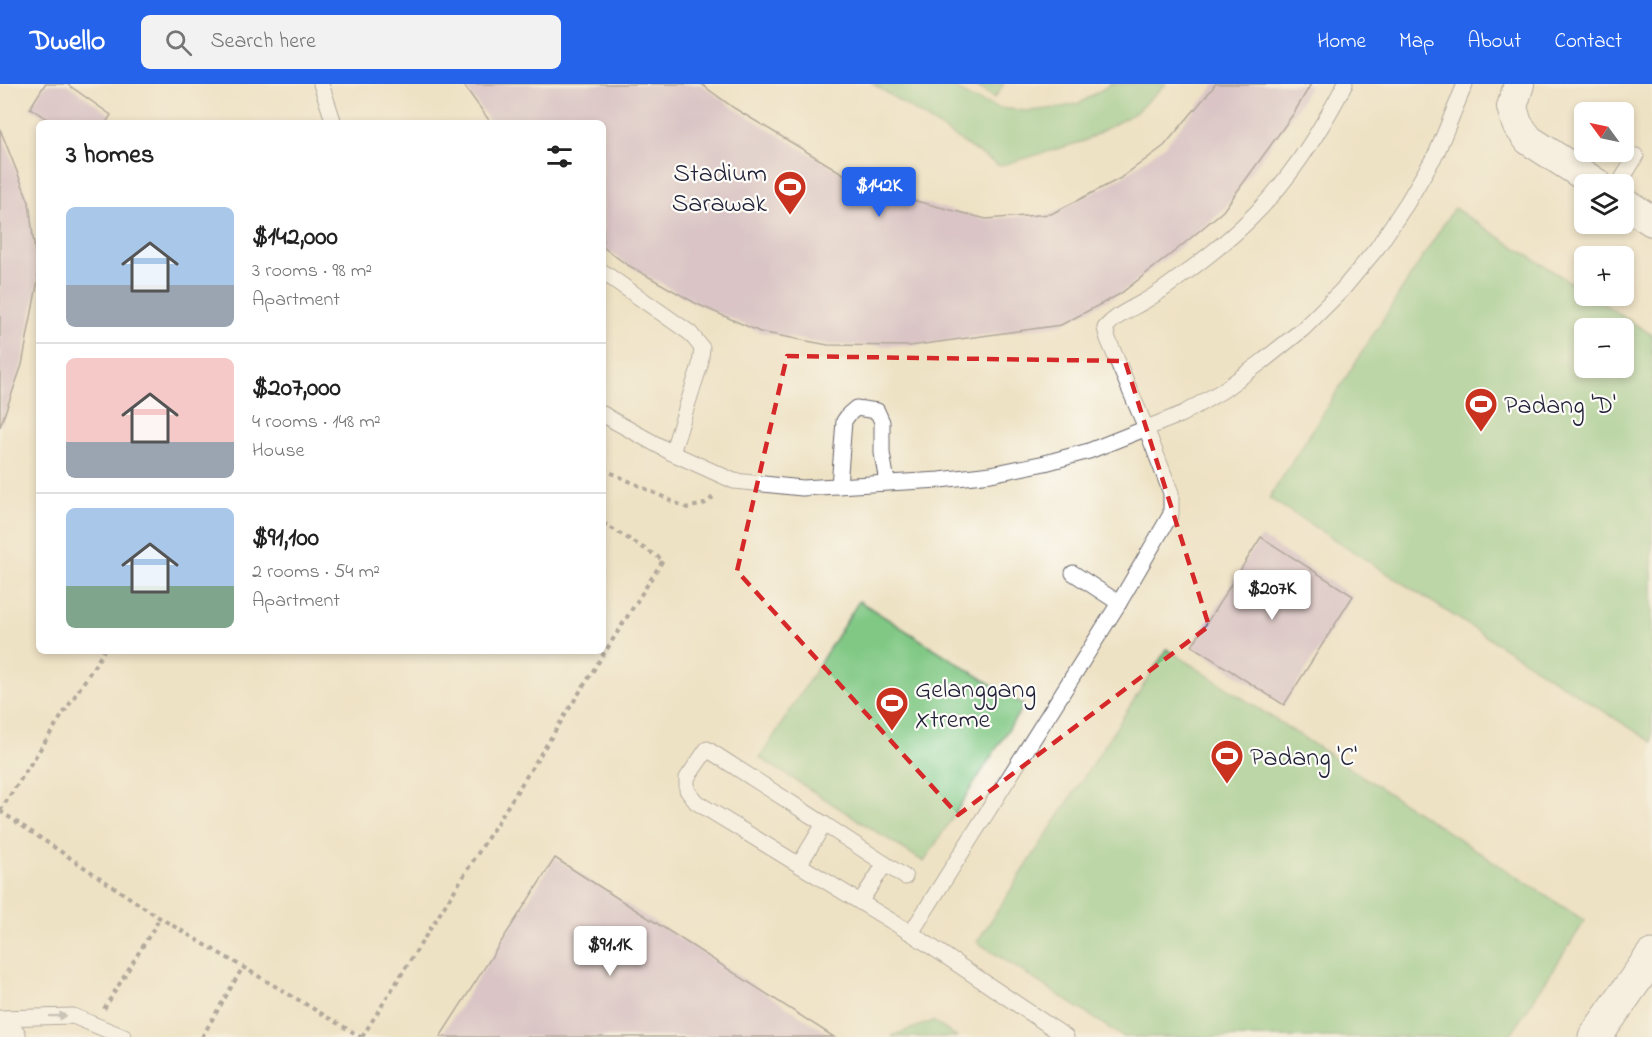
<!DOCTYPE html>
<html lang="en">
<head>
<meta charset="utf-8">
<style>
	body { margin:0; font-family:"Indie Flower",sans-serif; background:#f2f2f2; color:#222; height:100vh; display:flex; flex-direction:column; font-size:22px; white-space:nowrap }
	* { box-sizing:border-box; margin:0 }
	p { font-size:20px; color:#767676 }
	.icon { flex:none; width:33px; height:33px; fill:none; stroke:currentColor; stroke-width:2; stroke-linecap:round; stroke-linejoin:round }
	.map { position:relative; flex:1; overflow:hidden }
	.drawer { position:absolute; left:36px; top:36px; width:570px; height:534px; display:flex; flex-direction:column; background:#fff; border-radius:9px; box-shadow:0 3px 9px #0003 }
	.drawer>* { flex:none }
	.needle { width:39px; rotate:303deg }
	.controls { position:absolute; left:1574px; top:18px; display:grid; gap:12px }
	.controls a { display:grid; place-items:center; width:60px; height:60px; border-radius:9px; background:#fff; box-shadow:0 3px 9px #0003; font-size:30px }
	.price { position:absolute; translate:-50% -51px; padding:0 14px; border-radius:6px; background:#fff; color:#222; font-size:20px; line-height:39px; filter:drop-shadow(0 2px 3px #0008) }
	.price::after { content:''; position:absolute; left:50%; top:36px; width:18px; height:14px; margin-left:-9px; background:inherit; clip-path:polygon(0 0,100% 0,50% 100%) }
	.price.current { background:#2563eb; color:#fff }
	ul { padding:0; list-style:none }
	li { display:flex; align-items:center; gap:18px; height:150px; padding:0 30px }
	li+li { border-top:2px solid #e0e0e0 }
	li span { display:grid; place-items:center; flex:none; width:168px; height:120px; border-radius:9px; color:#555 }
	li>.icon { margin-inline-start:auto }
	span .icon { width:72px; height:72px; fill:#fffc; stroke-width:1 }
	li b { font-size:26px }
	h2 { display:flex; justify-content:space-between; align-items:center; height:72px; padding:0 30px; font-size:26px }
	header { display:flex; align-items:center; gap:36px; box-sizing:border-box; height:84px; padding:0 30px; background:#2563eb; color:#fff }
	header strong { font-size:28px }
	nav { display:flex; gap:33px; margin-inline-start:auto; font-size:21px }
	.search { width:420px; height:54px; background:#f2f2f2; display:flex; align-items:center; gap:15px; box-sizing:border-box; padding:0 21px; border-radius:9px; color:#767676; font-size:22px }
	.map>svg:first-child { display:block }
</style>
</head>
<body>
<header>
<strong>Dwello</strong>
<div class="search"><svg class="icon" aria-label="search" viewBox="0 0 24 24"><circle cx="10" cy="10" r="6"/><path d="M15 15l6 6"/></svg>Search here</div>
<nav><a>Home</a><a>Map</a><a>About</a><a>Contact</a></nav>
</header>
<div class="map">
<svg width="1652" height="953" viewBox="0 0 1652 953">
	<rect width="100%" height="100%" fill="#fdfcf7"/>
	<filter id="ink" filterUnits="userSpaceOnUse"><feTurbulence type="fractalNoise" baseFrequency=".0167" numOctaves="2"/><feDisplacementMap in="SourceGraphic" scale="12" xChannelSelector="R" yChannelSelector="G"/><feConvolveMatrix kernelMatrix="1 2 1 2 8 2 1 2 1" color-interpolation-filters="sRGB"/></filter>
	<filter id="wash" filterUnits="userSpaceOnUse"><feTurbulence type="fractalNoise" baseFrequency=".008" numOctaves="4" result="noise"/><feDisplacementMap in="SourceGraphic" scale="24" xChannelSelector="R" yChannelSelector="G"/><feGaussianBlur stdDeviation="1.35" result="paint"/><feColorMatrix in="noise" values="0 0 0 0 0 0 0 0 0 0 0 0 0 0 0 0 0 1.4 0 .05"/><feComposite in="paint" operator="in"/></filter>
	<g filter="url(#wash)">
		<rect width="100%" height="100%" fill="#eee2c4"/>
		<g fill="#80c884" stroke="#517560" stroke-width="1.5" fill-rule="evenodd">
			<path d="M873,0h76l20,13 30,11 29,3 29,-3 23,-5 31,-19h55l-31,29 -51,28 -85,25z"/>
			<path d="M973,0h31l-9,14z"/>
			<path d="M1454,124l130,83v5h7l61,39v407l-383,-244zM1623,244v40h-39v-40z"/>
			<path d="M859,517l165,104 -100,157 -164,-104z"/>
			<path d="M1167,565l418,272 -76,116h-386l-146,-95z"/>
			<path d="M933,937l24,16h-65l1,-2z"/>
		</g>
		<g id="blocks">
			<g fill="#c1a1c7">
				<path d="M45,0h22l44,31 -5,8h-53l-23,-15z"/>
				<path d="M463,0h238l33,24 113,68 61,23 78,20 65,-5 68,-35 45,-33 48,-57 3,-5h96l-17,29 -71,98 -43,36 -60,47 -59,31 -151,21 -82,-1 -68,-13 -63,-28 -71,-40 -23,-17v-124h-112z"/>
				<path d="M0,45l29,73 9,78 -16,85 -22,62z"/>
				<path d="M1261,453l92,59 -69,109 -92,-59z"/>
				<path d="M555,774l279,179h-394z"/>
			</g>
		</g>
	</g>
	<g filter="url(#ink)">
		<use href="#blocks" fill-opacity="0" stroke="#69656b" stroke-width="1.5"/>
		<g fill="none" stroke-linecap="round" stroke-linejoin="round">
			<g stroke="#69656b" stroke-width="17">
				<g id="service">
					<path d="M321,0l13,39"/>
					<path d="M1619,100l17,-28"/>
					<path d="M603,188l87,61 12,15 -2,17 -28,88"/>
					<path d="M603,330l11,7 58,32 62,28 68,7 138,-8 51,-6 54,-11 44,-12 93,-37 40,-23 41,-30 40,-32 39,-39 35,-42 30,-45 30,-51 28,-68"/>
					<path d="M839,402l5,-65 5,-7 7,-6 21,3 5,11v31l5,29"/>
					<path d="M1073,489l46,30"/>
					<path d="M824,740l-117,-75 -20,29v12l9,12 215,131"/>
					<path d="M799,781l25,-41 81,53"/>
					<path d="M860,818l25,-38"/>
					<path d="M0,934l73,-2 51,21"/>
					<path d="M1066,953l-155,-104 208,-330 52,-89v-21l-25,-65 -38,-89 -3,-11c10,-12 24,-18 38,-26 13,-7 25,-16 37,-25 26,-19 52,-39 74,-62 37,-37 67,-85 91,-131"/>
				</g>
			</g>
			<g stroke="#69656b" stroke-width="32">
				<g id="minor">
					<path d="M1519,0l-7,23 5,17 12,16 68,44"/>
					<path d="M1623,118l29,19"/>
					<path d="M0,945l11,8"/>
				</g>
			</g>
			<g stroke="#69656b" stroke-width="35">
				<path id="tertiary" d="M1595,953l57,-81"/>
			</g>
			<g stroke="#69656b" stroke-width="4" stroke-dasharray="4.5 4.5" stroke-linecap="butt">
				<path d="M603,385l84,39 17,-4 12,-9"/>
				<path d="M0,727l160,107 201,119"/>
				<path d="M0,727l104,-160"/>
				<path d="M104,925l56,-91"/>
				<path d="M202,953l41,-70"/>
				<path d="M362,953l301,-477 -60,-37"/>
			</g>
			<use href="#service" stroke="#fff" stroke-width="15"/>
			<use href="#minor" stroke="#fff" stroke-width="30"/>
			<use href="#tertiary" stroke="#fff" stroke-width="33"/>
		</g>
		<defs><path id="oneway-solid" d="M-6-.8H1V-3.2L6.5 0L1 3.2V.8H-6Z" transform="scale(1.5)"/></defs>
		<use fill="#9c9ca7" href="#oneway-solid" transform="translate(58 932) rotate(-1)"/>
	</g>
	<path d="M0 0H1652V953H0ZM787,272l338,5 84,265 -251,189 -221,-244z" fill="#eee2c4" fill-opacity=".55" fill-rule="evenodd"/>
	<path fill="none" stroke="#d62828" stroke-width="4.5" stroke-dasharray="12 8" stroke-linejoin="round" d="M787,272l338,5 84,265 -251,189 -221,-244z"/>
	<defs>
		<g id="stadium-pin" transform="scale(1.725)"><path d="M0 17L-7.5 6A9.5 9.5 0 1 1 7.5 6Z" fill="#c8321e" stroke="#fdfcf7"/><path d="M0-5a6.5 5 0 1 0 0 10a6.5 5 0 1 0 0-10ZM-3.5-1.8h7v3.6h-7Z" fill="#fff"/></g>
	</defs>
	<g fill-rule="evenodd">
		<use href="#stadium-pin" x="790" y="103"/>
		<use href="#stadium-pin" x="1481" y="320"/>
		<use href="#stadium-pin" x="892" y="619"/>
		<use href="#stadium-pin" x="1227" y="672"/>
	</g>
	<g text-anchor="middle" stroke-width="4.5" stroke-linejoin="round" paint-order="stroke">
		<g font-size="26" fill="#22223b" stroke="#fdfcf7" text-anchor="start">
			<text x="767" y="97" text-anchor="end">Stadium<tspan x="767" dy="30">Sarawak</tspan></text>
			<text x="1504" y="329">Padang 'D'</text>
			<text x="915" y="613">Gelanggang<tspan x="915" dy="30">Xtreme</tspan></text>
			<text x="1250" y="681">Padang 'C'</text>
		</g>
	</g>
</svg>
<div class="controls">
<a><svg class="needle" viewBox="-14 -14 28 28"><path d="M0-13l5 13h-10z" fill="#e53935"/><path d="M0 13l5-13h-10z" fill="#767676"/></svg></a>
<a><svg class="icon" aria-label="layers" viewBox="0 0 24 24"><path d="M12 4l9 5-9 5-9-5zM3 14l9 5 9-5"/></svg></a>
<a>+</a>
<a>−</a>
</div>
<b class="price current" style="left:879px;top:134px">$142K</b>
<b class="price" style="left:1272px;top:537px">$207K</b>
<b class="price" style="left:610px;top:893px">$91.1K</b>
<section class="drawer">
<h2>3 homes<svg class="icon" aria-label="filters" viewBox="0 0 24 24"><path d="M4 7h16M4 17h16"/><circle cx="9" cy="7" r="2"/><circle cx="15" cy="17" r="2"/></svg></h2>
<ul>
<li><span style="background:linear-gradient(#a9c7e8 65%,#9aa5b1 0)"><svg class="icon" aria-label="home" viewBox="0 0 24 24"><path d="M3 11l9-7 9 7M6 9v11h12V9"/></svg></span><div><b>$142,000</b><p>3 rooms · 98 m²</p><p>Apartment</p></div></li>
<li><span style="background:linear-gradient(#f6c9c9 70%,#9aa5b1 0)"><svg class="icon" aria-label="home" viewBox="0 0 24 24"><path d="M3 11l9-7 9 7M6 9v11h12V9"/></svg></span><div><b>$207,000</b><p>4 rooms · 148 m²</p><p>House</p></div></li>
<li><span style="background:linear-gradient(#a9c7e8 65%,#7fa58c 0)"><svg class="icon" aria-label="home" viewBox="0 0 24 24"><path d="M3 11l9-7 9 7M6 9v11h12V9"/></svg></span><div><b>$91,100</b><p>2 rooms · 54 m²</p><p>Apartment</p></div></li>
</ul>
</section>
</div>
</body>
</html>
